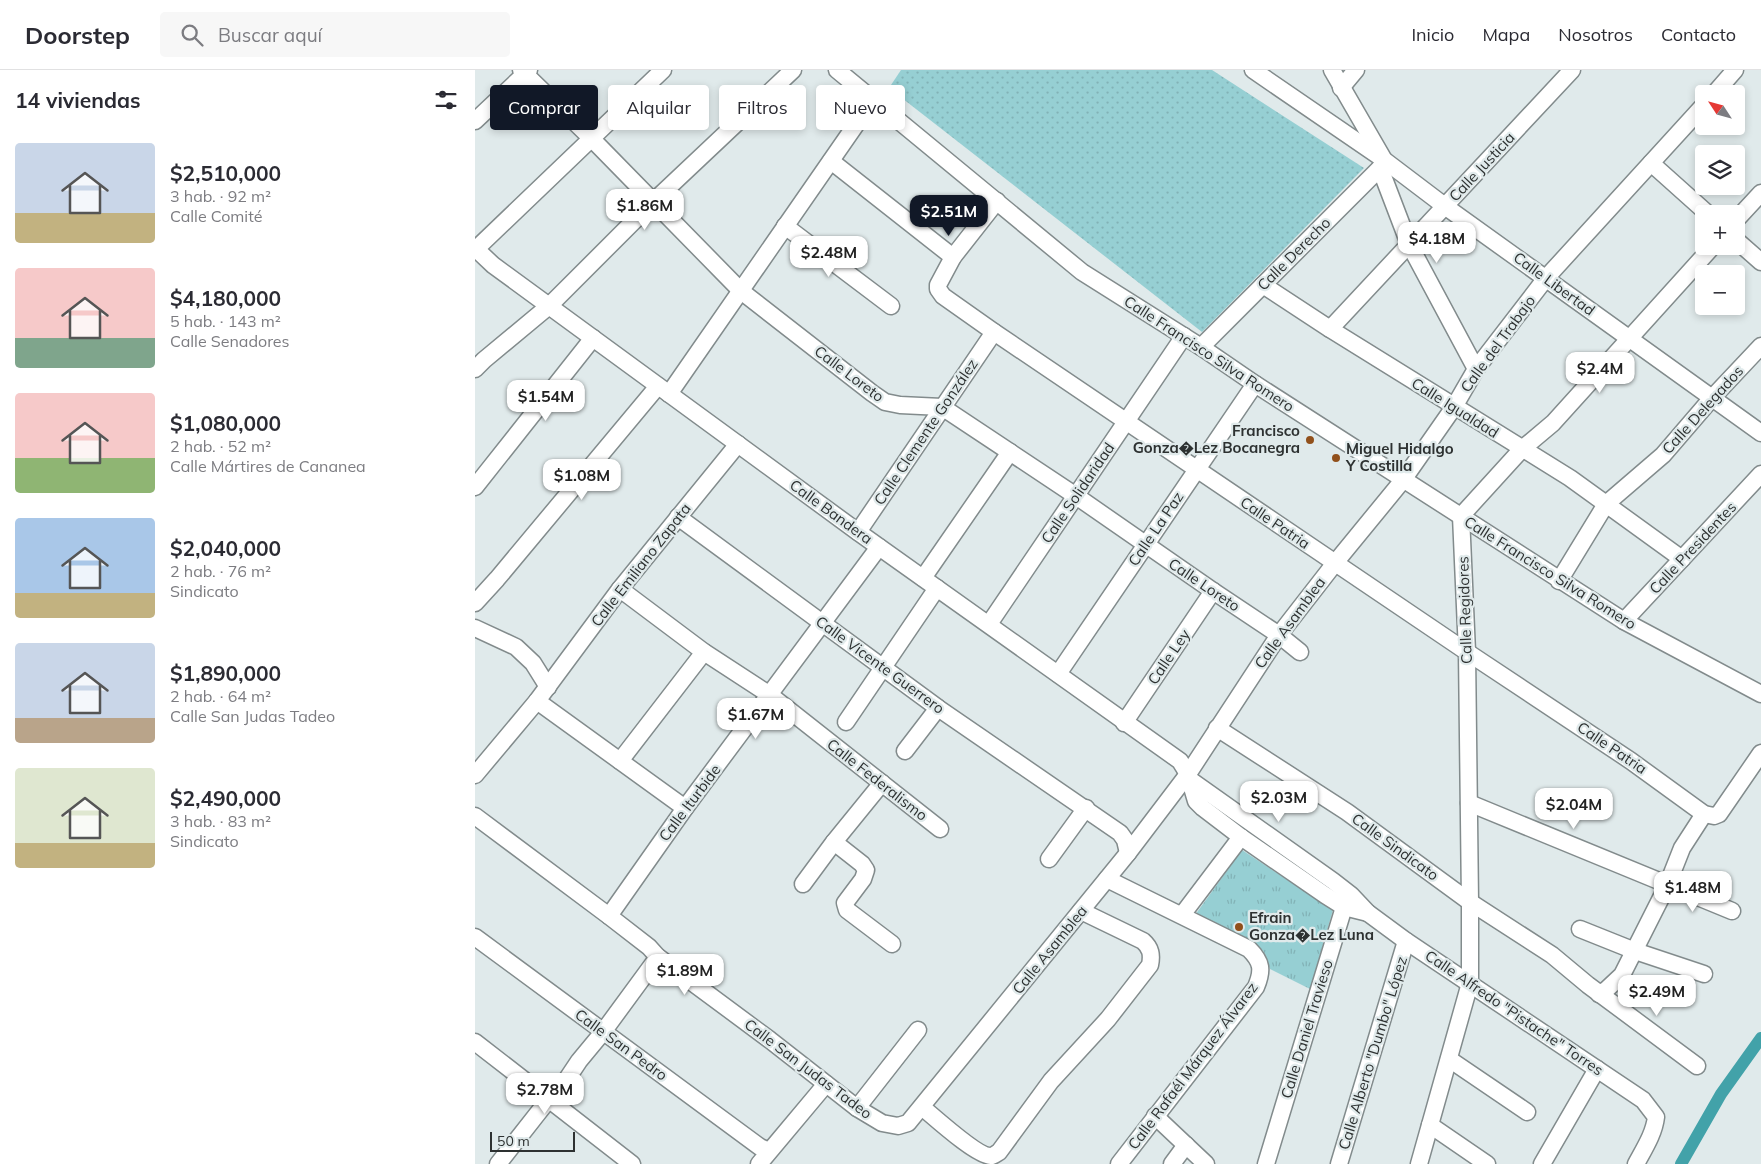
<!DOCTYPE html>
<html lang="es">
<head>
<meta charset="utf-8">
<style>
	body { margin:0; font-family:Mulish,sans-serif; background:#f7f7f7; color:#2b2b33; height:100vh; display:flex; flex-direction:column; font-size:19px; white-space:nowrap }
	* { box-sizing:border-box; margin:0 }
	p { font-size:16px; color:#7c7c81 }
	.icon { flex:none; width:28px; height:28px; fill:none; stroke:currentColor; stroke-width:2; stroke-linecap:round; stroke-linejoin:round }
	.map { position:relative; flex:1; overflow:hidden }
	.sheet { display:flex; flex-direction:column; background:#fff; width:475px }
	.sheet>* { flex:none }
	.top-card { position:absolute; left:15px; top:15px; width:475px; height:45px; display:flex; gap:10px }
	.needle { width:32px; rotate:306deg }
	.tools { position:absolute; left:1220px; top:15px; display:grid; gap:10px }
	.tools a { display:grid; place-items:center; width:50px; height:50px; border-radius:5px; background:#fff; box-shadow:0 2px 8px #0003; font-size:25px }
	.scale { position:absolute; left:15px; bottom:12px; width:85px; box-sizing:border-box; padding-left:5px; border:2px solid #2d3131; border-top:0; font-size:14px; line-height:18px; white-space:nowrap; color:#2d3131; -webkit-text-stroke:4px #e0eaeb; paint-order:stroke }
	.price { position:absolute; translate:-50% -42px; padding:0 11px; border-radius:10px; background:#fff; color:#222; font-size:16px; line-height:32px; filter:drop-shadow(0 1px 2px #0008) }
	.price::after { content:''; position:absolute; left:50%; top:30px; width:15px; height:11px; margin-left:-8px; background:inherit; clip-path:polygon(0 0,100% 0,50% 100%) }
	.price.current { background:#111827; color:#fff }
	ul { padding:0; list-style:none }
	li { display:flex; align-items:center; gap:15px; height:125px; padding:0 15px }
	li span { display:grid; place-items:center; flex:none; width:140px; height:100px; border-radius:5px; color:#555 }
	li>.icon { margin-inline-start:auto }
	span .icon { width:60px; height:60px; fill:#fffc; stroke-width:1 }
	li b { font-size:21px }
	h2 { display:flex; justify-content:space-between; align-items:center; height:60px; padding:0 15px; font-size:21px }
	.tag { padding:0 18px; border-radius:5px; background:#fff; box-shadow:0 2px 8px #0003; font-size:18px; line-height:45px }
	.tag.current { background:#111827; color:#fff }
	header { display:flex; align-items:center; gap:30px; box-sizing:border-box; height:70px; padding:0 25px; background:#fff; border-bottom:1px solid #e1e1e2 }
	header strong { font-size:24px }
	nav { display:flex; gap:28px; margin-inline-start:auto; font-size:18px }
	.search { width:350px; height:45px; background:#f7f7f7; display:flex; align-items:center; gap:12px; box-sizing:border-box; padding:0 18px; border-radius:5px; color:#7c7c81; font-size:19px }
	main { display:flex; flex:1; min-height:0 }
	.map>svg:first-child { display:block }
</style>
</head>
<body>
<header>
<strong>Doorstep</strong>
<div class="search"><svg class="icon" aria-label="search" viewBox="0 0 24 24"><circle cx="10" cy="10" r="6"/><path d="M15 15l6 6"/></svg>Buscar aquí</div>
<nav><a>Inicio</a><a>Mapa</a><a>Nosotros</a><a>Contacto</a></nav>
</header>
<main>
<section class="sheet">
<h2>14 viviendas<svg class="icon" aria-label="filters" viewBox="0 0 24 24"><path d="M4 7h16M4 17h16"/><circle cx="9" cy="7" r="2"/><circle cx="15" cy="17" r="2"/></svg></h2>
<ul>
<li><span style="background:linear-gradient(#c9d6e8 70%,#c2b280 0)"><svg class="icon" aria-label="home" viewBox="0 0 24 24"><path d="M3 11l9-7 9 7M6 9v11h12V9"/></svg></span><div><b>$2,510,000</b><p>3 hab. · 92 m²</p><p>Calle Comité</p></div></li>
<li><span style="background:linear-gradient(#f6c9c9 70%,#7fa58c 0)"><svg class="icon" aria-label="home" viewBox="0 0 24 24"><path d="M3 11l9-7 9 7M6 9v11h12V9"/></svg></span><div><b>$4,180,000</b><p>5 hab. · 143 m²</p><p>Calle Senadores</p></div></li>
<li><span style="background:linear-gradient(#f6c9c9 65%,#8fb573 0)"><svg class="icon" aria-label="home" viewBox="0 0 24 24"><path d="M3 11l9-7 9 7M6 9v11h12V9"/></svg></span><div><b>$1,080,000</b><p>2 hab. · 52 m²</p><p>Calle Mártires de Cananea</p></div></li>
<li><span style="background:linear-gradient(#a9c7e8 75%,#c2b280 0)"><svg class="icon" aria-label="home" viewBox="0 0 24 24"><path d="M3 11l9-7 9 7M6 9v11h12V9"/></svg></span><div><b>$2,040,000</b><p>2 hab. · 76 m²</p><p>Sindicato</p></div></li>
<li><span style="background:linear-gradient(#c9d6e8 75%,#b9a48a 0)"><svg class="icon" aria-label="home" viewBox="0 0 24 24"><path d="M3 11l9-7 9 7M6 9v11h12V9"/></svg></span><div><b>$1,890,000</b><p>2 hab. · 64 m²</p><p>Calle San Judas Tadeo</p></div></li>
<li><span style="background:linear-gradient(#dfe7d0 75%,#c2b280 0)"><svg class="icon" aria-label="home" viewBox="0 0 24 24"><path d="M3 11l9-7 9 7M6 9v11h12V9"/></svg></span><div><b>$2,490,000</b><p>3 hab. · 83 m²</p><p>Sindicato</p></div></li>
</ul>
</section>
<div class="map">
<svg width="1286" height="1094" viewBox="0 0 1286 1094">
	<defs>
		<pattern id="grass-dots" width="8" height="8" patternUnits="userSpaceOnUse" patternTransform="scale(1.25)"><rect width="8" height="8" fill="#96cfd3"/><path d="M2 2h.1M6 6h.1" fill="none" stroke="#82b2b6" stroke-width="1.8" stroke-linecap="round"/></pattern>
		<pattern id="park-tufts" width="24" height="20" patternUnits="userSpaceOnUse" patternTransform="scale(1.25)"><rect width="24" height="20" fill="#96cfd3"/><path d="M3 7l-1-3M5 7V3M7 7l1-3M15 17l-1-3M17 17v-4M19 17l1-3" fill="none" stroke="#82b2b6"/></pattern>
	</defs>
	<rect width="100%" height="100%" fill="#e0eaeb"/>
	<path fill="url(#grass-dots)" d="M426,0h311l152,98 -162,164 -313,-244z"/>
	<path fill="url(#park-tufts)" d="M767,780l91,60 -23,79 -40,-20c-2,-6 -3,-13 -7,-18 -11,-14 -51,-28 -68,-36z"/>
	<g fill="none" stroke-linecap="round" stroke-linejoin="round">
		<path stroke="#42a2a9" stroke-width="12" d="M1206,1094l40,-70 40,-56"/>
		<g stroke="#828b8c" stroke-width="19">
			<g id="minor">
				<path d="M46,0l70,68 150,153 131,102 13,9 15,3 42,2 134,89 137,95 66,44 21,17"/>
				<path d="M362,0l245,202 119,75 54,37 369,237 137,73"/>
				<path d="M778,0l127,87"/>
				<path d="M857,0l52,90 62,47 315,226"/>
				<path d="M866,18l15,-18"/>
				<path d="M1239,24l21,-24"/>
				<path d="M0,51l54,-51"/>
				<path d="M356,91l122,96"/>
				<path d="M1176,93l57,51"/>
				<path d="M905,98l29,76 67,125"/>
				<path d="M522,131l-44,56 -15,28v4l5,7 51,36 473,320 164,109 73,53 10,2 5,-2 42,-61"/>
				<path d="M1261,150l25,-27"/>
				<path d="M310,156l106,80"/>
				<path d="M1261,170l25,22"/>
				<path d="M0,178l18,17 365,267 322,229 8,13 8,27 7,7 38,29 84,58 19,12 24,6"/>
				<path d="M1,179l187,-179"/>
				<path d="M788,215l67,44 240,149 36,26 57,-49 49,-57 49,-52"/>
				<path d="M855,259l242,-259"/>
				<path d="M726,277l179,-179 4,-8"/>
				<path d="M0,299l9,-9 65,-54 105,-105 139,-131"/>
				<path d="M194,324l204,-294"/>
				<path d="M0,417l118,-149"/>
				<path d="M203,447l260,191 182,125 5,7 3,13"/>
				<path d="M383,462l136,-200"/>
				<path d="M448,508l87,-126"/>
				<path d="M1084,511l47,-77 76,55"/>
				<path d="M145,519l84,63 66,43 170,134"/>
				<path d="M0,533l22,-24 161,-193"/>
				<path d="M1149,551l137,-147"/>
				<path d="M514,554l195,-288"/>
				<path d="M0,558l41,19 17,16 15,24"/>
				<path d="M583,604l197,-290"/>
				<path d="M62,631l148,107"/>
				<path d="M371,652l91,-134"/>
				<path d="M649,653l89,-132"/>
				<path d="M742,658l130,84 123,90 82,53 36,30 109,81"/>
				<path d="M430,681l33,-43"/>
				<path d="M145,691l84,-109"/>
				<path d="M0,705l62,-74 83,-112 118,-145"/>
				<path d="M714,709l144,102 18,14 17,18 38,28 237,159 13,17c-2,17 -12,32 -20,47"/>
				<path d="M994,733l263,108"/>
				<path d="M0,746l134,100 40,31 9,10 112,83 87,68 25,15 16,3 10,-3 220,-270 60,-79 91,-139 56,-72 68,-83 51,-73 22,-38 70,-91 158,-173"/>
				<path d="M359,772l28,22 4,6 -3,9 -18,24 2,7 45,34"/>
				<path d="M574,789l37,-51"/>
				<path d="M632,809l142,70c13,13 14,21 7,38l-137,177"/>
				<path d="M328,814l31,-42 48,-59"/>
				<path d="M707,845l59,-78"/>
				<path d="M134,846l76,-108 194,-261"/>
				<path d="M1105,859l55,22 69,23"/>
				<path d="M0,867l285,210 9,4"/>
				<path d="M1124,924l7,-4 16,-15 45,-89 15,-38 22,-34"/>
				<path d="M0,972l157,122"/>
				<path d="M974,989l78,53"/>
				<path d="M447,1037c12,10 57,51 70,49 3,-1 5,-3 7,-4l52,-71 57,-62 42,-54c2,-10 1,-17 -7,-24l-62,-30"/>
				<path d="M382,1038l61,-78"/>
				<path d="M680,1046l51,48"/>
				<path d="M955,1055l57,39"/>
				<path d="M23,1094l51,-65 10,-8 20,-30 24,-29 55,-75"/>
				<path d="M284,1094l67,-80"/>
				<path d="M697,1094l14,-19"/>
				<path d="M791,1094l78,-257 5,-8"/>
				<path d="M864,1094l67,-223"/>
				<path d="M944,1094l51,-181v-81l-3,-250 -6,-136 61,-67 31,-26 160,-177"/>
				<path d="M1067,1094l55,-95"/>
			</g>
		</g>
		<use href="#minor" stroke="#fff" stroke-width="16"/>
	</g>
	<g fill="#91501b" stroke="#e0eaeb" stroke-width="2">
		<circle cx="835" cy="370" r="5"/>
		<circle cx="861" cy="388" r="5"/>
		<circle cx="764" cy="857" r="5"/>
	</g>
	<g text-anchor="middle" stroke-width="4.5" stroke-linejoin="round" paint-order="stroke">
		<g font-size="15" fill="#2d3131" stroke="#e0eaeb">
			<text transform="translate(1007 97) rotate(-47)" y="5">Calle Justicia</text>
			<text transform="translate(819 184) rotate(-45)" y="5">Calle Derecho</text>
			<text transform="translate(1079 214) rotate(36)" y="5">Calle Libertad</text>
			<text transform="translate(1023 274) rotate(-54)" y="5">Calle del Trabajo</text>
			<text transform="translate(734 284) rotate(33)" y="5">Calle Francisco Silva Romero</text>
			<text transform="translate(374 304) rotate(37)" y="5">Calle Loreto</text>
			<text transform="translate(980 338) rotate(32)" y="5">Calle Igualdad</text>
			<text transform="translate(1228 340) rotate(-48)" y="5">Calle Delegados</text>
			<text transform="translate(451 362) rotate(-56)" y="5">Calle Clemente González</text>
			<text transform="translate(603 423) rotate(-56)" y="5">Calle Solidaridad</text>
			<text transform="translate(356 442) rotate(36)" y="5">Calle Bandera</text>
			<text transform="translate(800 453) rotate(34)" y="5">Calle Patria</text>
			<text transform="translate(681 459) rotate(-56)" y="5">Calle La Paz</text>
			<text transform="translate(1218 478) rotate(-47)" y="5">Calle Presidentes</text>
			<text transform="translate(166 495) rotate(-52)" y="5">Calle Emiliano Zapata</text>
			<text transform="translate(1075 503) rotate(32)" y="5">Calle Francisco Silva Romero</text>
			<text transform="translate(729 515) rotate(34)" y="5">Calle Loreto</text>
			<text transform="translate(990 540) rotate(-92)" y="5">Calle Regidores</text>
			<text transform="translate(815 553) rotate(-54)" y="5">Calle Asamblea</text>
			<text transform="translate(694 587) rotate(-56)" y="5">Calle Ley</text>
			<text transform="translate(405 595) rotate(36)" y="5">Calle Vicente Guerrero</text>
			<text transform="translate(1137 678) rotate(34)" y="5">Calle Patria</text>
			<text transform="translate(402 710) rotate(38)" y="5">Calle Federalismo</text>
			<text transform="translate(215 733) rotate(-53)" y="5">Calle Iturbide</text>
			<text transform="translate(920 777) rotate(36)" y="5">Calle Sindicato</text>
			<text transform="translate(575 880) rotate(-51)" y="5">Calle Asamblea</text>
			<text transform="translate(1039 943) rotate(34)" y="5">Calle Alfredo "Pistache" Torres</text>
			<text transform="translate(832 959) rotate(-73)" y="5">Calle Daniel Travieso</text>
			<text transform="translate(146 975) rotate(36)" y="5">Calle San Pedro</text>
			<text transform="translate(898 983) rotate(-73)" y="5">Calle Alberto "Dumbo" López</text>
			<text transform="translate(718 996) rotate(-53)" y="5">Calle Rafaél Márquez Álvarez</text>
			<text transform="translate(333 999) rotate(37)" y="5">Calle San Judas Tadeo</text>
		</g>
		<g font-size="15" font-weight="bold" fill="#2d3131" stroke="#e0eaeb" text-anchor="start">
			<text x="825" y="366" text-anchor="end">Francisco<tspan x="825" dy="17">Gonza�Lez Bocanegra</tspan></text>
			<text x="871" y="384">Miguel Hidalgo<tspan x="871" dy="17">Y Costilla</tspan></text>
			<text x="774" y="853">Efrain<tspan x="774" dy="17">Gonza�Lez Luna</tspan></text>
		</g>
	</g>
</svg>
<div class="tools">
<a><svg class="needle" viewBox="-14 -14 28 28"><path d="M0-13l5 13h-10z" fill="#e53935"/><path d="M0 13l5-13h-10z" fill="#7c7c81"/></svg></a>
<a><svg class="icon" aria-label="layers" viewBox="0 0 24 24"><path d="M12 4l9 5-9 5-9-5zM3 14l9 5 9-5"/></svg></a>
<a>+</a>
<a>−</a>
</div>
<div class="scale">50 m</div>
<b class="price" style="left:170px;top:161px">$1.86M</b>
<b class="price current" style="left:474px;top:167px">$2.51M</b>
<b class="price" style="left:962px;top:194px">$4.18M</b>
<b class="price" style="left:354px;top:208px">$2.48M</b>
<b class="price" style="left:1125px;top:324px">$2.4M</b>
<b class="price" style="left:71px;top:352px">$1.54M</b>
<b class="price" style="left:107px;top:431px">$1.08M</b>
<b class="price" style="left:281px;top:670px">$1.67M</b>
<b class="price" style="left:804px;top:753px">$2.03M</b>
<b class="price" style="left:1099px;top:760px">$2.04M</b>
<b class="price" style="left:1218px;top:843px">$1.48M</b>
<b class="price" style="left:210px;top:926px">$1.89M</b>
<b class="price" style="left:1182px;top:947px">$2.49M</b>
<b class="price" style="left:70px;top:1045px">$2.78M</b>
<div class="top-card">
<a class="tag current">Comprar</a>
<a class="tag">Alquilar</a>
<a class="tag">Filtros</a>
<a class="tag">Nuevo</a>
</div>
</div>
</main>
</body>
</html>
